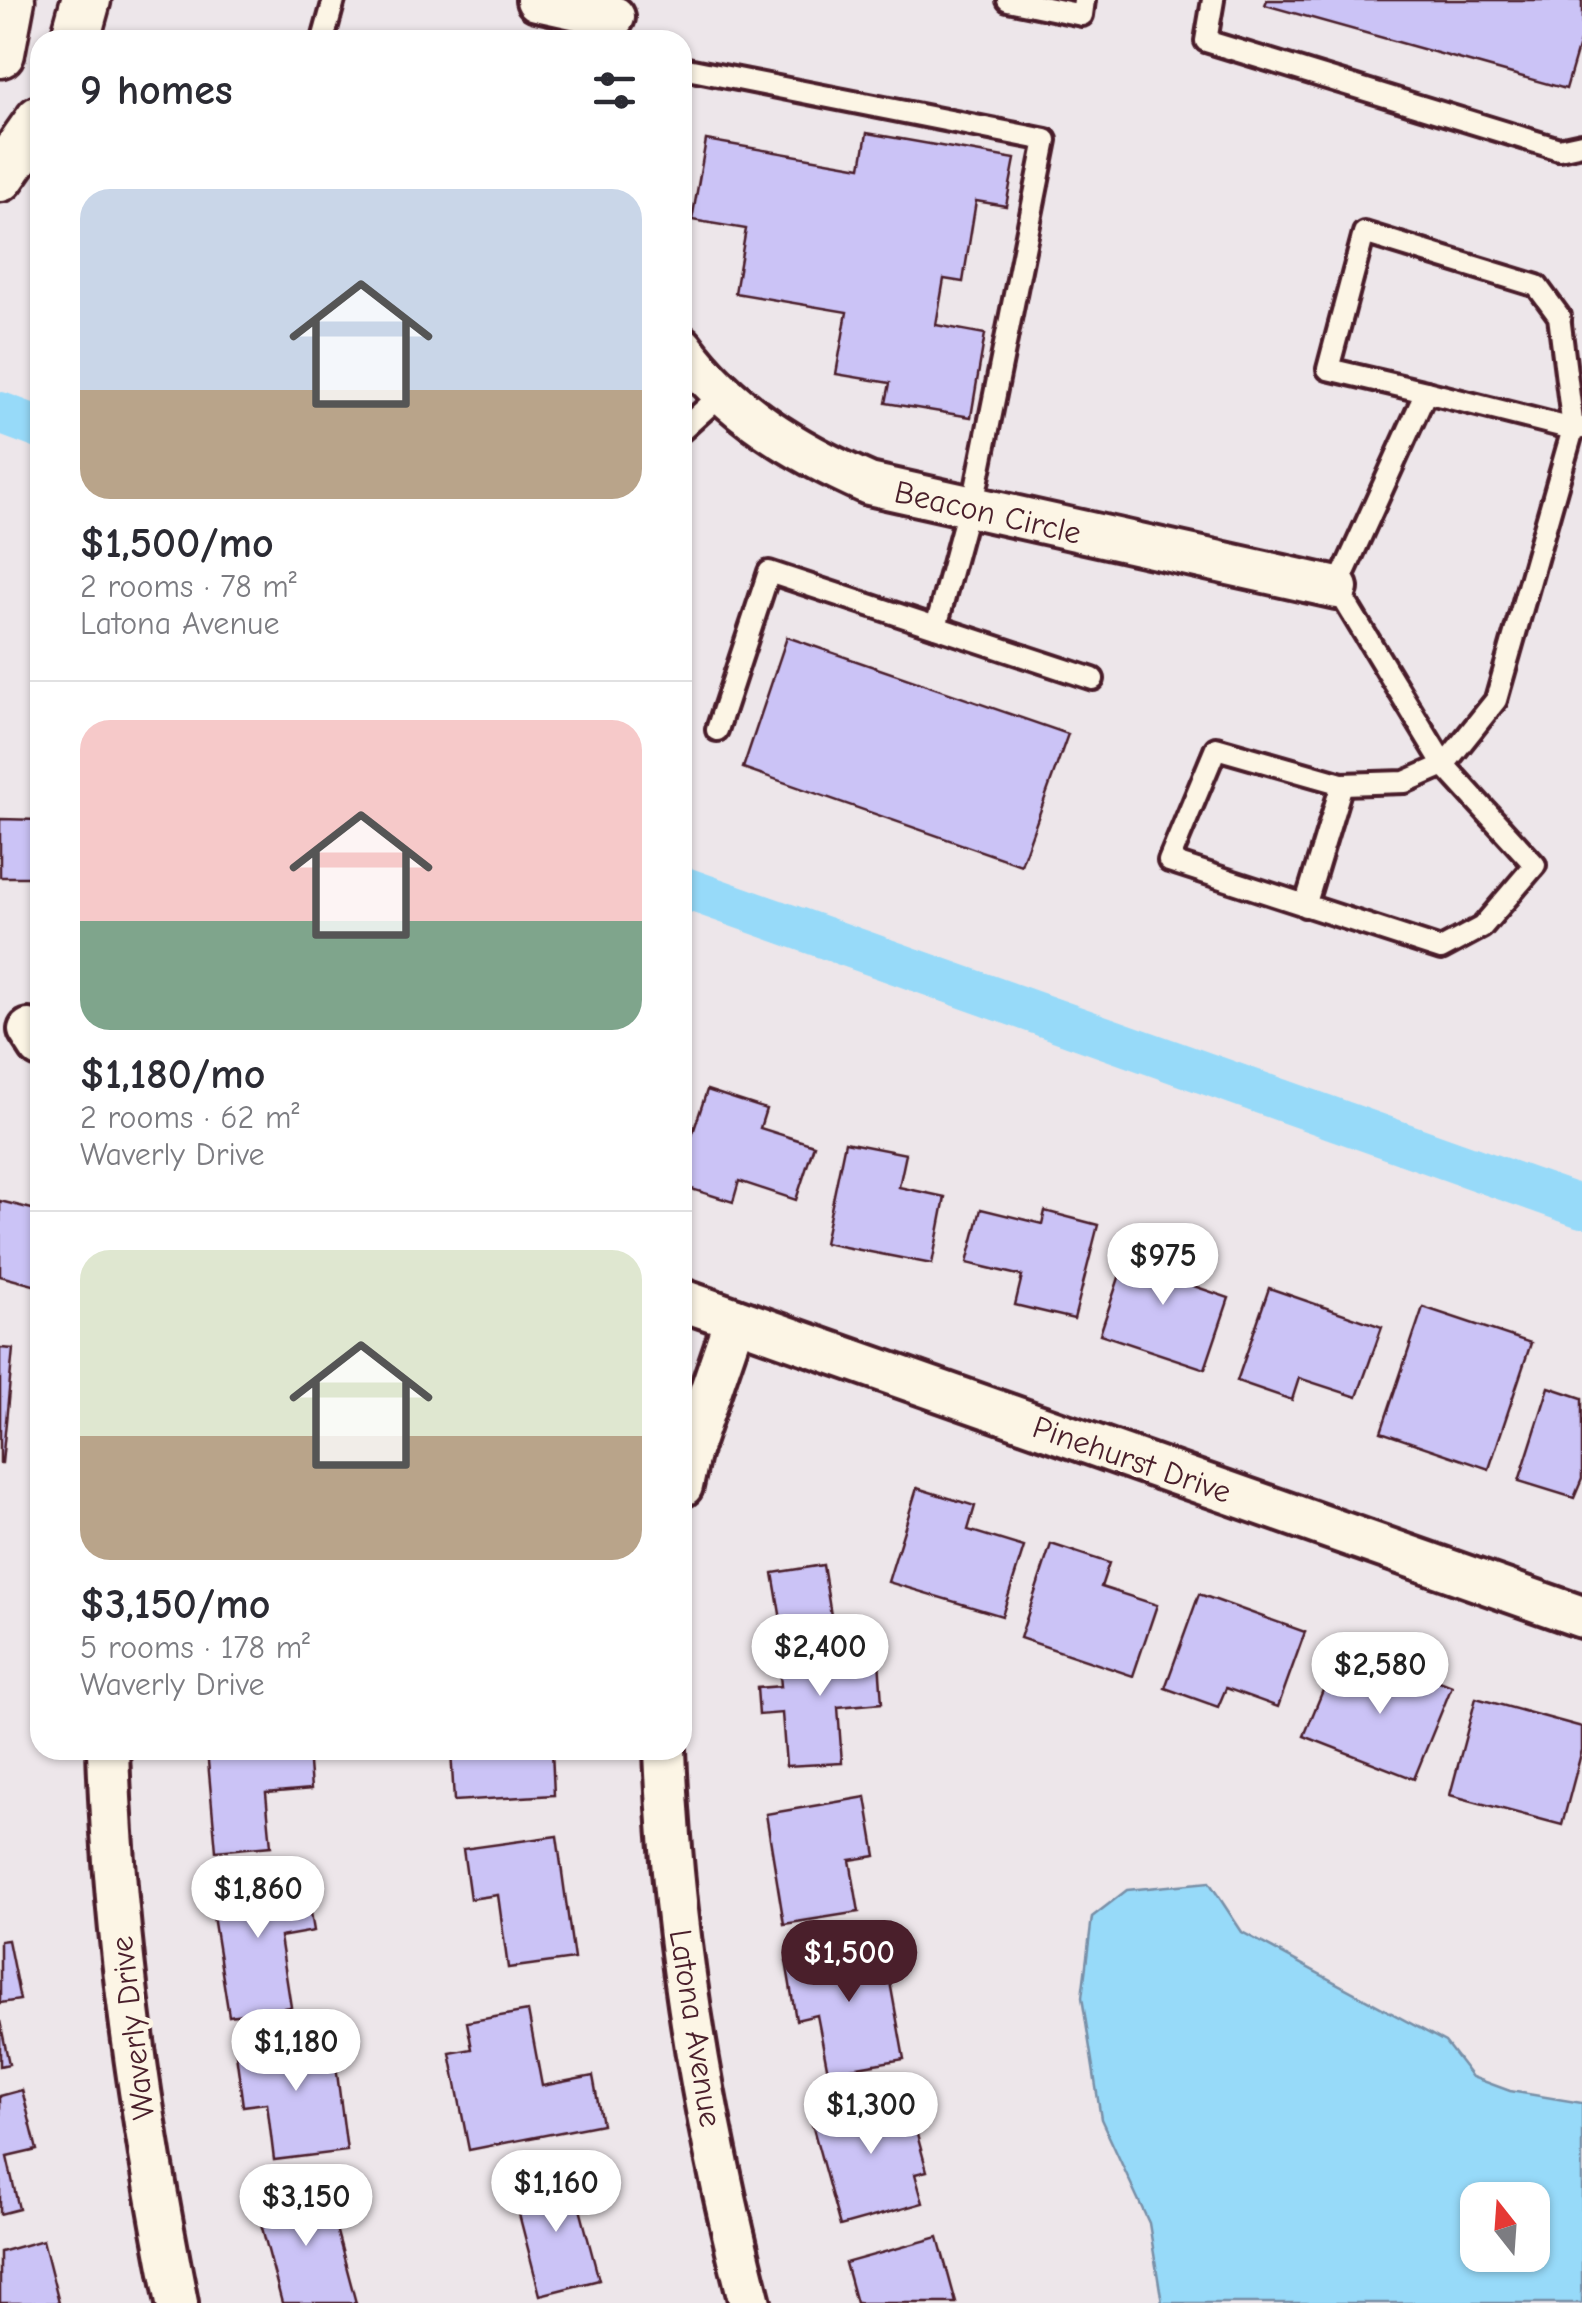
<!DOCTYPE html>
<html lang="en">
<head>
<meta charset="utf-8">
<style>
	body { margin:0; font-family:"Comic Neue",sans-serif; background:#f2f2f3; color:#2b2b33; height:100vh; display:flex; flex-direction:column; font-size:38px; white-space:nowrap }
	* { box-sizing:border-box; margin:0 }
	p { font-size:32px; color:#7c7c81 }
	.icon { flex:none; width:55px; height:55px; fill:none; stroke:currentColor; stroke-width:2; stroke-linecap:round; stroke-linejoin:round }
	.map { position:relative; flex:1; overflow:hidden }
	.side { position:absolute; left:30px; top:30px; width:662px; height:1730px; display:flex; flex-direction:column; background:#fff; border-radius:30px; box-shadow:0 2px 8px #0004 }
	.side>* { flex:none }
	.needle { width:65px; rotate:343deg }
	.tools { position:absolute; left:1460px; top:2182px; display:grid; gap:20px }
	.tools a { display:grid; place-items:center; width:90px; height:90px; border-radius:20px; background:#fff; box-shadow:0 2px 8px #0004; font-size:50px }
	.price { position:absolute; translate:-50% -85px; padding:0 22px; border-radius:35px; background:#fff; color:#222; font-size:32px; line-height:65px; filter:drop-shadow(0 2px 5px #0008) }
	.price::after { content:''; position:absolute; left:50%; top:60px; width:30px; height:22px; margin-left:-15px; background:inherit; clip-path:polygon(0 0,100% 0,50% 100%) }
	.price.selected { background:#4a1f2b; color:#fff }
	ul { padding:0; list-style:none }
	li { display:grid; align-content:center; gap:20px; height:530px; padding:0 50px }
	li+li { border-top:2px solid #e1e1e2 }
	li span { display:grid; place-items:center; height:310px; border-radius:30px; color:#555 }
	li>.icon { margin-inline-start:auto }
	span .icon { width:180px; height:180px; fill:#fffc; stroke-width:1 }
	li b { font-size:42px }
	h2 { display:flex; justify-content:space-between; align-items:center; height:120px; padding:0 50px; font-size:42px }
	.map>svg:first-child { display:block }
</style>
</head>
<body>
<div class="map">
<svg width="1582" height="2303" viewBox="0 0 1582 2303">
	<rect width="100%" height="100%" fill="#ede6ea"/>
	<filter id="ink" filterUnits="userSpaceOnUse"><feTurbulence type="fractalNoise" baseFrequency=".01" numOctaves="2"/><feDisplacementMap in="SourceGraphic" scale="20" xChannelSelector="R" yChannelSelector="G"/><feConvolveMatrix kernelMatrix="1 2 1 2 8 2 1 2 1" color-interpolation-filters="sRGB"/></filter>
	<g filter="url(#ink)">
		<path fill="#97daf9" stroke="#788fa7" stroke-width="2.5" fill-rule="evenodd" d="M1209,1882l33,50 203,110 27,35 38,14 72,12v200h-420l-13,-80 -48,-104 -19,-122 10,-80 35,-27zM1478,2200h54v55h-54z"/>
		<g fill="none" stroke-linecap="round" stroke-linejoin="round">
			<g stroke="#97daf9" stroke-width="42">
				<path d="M0,413l40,15"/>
				<path d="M682,887l900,320"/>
			</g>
		</g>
		<g fill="#cbc3f6" stroke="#4a1f2b" stroke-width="2.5">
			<path d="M1267,0h315v34l-16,55 -301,-84z"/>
			<path d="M867,133l148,26 -9,47 -30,-5 -13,81 -19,-3 -8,46 49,9 -14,83 -85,-14 4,-20 -54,-9 11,-62 -112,-19 11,-64 -54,-9 14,-80 155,27z"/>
			<path d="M787,637l281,97 -47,131 -278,-97z"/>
			<path d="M0,819l40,1v57h-40z"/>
			<path d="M707,1090l59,19 -6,19 54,17 -18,55 -57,-19 -6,21 -51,-16v-20z"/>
			<path d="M845,1142l61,12 -7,33 46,10 -13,67 -108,-21z"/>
			<path d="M0,1201l40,10v63l-3,12 -37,-10z"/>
			<path d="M981,1209l61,15 3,-13 53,14 -24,94 -59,-14 7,-29 -55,-13z"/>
			<path d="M1132,1239l55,19 -8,23 50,17 -24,71 -105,-35z"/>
			<path d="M1269,1288l113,39 -25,70 -58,-19 -7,22 -55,-19z"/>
			<path d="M1423,1307l108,36 -42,126 -108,-37z"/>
			<path d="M0,1348l13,1 -11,114h-2z"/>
			<path d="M1549,1387l33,11v81l-8,19 -55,-17z"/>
			<path d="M917,1488l58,18 -7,24 56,17 -22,69 -114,-34z"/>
			<path d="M1051,1544l58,19 -8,24 56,18 -24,71 -113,-38z"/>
			<path d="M823,1565l12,76 -49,8 -13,-76z"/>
			<path d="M1199,1594l106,38 -27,75 -52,-19 -8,19 -53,-19z"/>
			<path d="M878,1646l4,57 -44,4 4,56 -56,3 -4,-53 -23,2 -2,-27 24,-2 -3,-33z"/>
			<path d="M1394,1663l58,23 -38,93 -110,-43 29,-70 52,20z"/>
			<path d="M1476,1698l106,29v23l-20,75 -112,-30z"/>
			<path d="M207,1750h101l3,39 -45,4 5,53 -55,5z"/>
			<path d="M451,1750h101l2,45 -100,6z"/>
			<path d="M866,1797l10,59 -26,4 9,52 -75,12 -18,-110z"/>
			<path d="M557,1836l17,123 -66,9 -10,-73 -28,4 -7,-50z"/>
			<path d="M305,1876l9,55 -34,6 11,70 -62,9 -20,-125z"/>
			<path d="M8,1940l12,60 -20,3v-62z"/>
			<path d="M883,1943l21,116 -76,13 -11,-57 -21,5 -10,-59z"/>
			<path d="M528,2011l14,75 51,-10 9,48 -133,26 -19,-97 22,-4 -5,-27z"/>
			<path d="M0,2021l9,43 -9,2z"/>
			<path d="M332,2034l15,117 -73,9 -7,-57 -24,3 -8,-60z"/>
			<path d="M22,2090l15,60 -30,7 12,52 -19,5v-118z"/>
			<path d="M905,2091l22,80 -12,3 8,29 -83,23 -30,-109z"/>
			<path d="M571,2175l28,105 -59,15 -27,-104z"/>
			<path d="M325,2187l31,116h-74l-26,-98z"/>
			<path d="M938,2237l18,66h-100l-11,-40z"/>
			<path d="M43,2240l16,63h-59v-51z"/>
		</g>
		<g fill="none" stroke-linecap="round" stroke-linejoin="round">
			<g stroke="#4a1f2b" stroke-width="28">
				<g id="service">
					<path d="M1008,0l74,15 2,-15"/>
					<path d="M1213,0l-7,41 353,108 23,-5"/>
					<path d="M323,40l11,-40"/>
					<path d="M682,68l364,72 -74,369"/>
					<path d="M1426,392l-98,-23 36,-136 173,53 22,30 14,113 9,-1"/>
					<path d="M682,430l41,-37"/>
					<path d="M1337,588l89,-196 147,37 -77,271 -52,65 -39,17 -63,2 -126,-36 -47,113 272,88 41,-22 53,-62 -91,-100 -107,-177"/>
					<path d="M936,627l32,-118"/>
					<path d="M717,730l52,-158 324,107"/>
					<path d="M1305,906l37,-122"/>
				</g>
			</g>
			<g stroke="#4a1f2b" stroke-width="48">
				<g id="minor">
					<path d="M537,0l77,17"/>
					<path d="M682,347c47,65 115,105 187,137l468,104"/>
					<path d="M29,1030l11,17"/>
					<path d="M682,1300l900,317"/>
					<path d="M682,1486l7,-32 46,-135"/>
					<path d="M108,1750c6,187 33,370 69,553"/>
					<path d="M665,1750c7,186 39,373 85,553"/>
				</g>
			</g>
			<g stroke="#4a1f2b" stroke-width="55">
				<g id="tertiary">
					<path d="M75,40l11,-40"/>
					<path d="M0,53l10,-53"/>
					<path d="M0,177l40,-57"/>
				</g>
			</g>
			<use href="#service" stroke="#fcf5e5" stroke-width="20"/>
			<use href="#minor" stroke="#fcf5e5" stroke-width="40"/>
			<use href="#tertiary" stroke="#fcf5e5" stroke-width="48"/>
		</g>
	</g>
	<g text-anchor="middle" stroke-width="9" stroke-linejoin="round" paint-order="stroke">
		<g font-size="32" fill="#4a1f2b" stroke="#fcf5e5">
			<text transform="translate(988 512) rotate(13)" y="11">Beacon Circle</text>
			<text transform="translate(1132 1459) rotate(19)" y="11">Pinehurst Drive</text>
			<text transform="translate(132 2028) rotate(-97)" y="11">Waverly Drive</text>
			<text transform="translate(696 2028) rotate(81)" y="11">Latona Avenue</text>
		</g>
	</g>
</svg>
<div class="tools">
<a><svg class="needle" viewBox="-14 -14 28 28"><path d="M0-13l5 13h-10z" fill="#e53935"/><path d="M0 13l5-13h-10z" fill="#7c7c81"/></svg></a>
</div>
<b class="price" style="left:1163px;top:1308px">$975</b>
<b class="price" style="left:820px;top:1699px">$2,400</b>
<b class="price" style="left:1380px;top:1717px">$2,580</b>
<b class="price" style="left:258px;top:1941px">$1,860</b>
<b class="price selected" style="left:849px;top:2005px">$1,500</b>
<b class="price" style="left:296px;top:2094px">$1,180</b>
<b class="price" style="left:871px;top:2157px">$1,300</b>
<b class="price" style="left:556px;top:2235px">$1,160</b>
<b class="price" style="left:306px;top:2249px">$3,150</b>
<section class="side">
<h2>9 homes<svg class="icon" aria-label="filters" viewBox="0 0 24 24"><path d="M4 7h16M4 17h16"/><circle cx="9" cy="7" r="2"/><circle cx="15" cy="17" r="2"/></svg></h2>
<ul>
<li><span style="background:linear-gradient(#c9d6e8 65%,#b9a48a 0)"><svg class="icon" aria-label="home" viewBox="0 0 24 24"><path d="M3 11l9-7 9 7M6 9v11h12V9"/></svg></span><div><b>$1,500/mo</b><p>2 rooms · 78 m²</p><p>Latona Avenue</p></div></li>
<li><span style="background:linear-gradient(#f6c9c9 65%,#7fa58c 0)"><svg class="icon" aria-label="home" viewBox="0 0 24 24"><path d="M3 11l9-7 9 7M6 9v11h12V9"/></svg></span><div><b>$1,180/mo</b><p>2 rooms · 62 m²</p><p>Waverly Drive</p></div></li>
<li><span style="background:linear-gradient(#dfe7d0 60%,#b9a48a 0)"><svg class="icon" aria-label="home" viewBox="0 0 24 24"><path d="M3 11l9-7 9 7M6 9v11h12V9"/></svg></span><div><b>$3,150/mo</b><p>5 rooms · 178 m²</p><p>Waverly Drive</p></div></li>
</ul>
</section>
</div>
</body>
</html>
